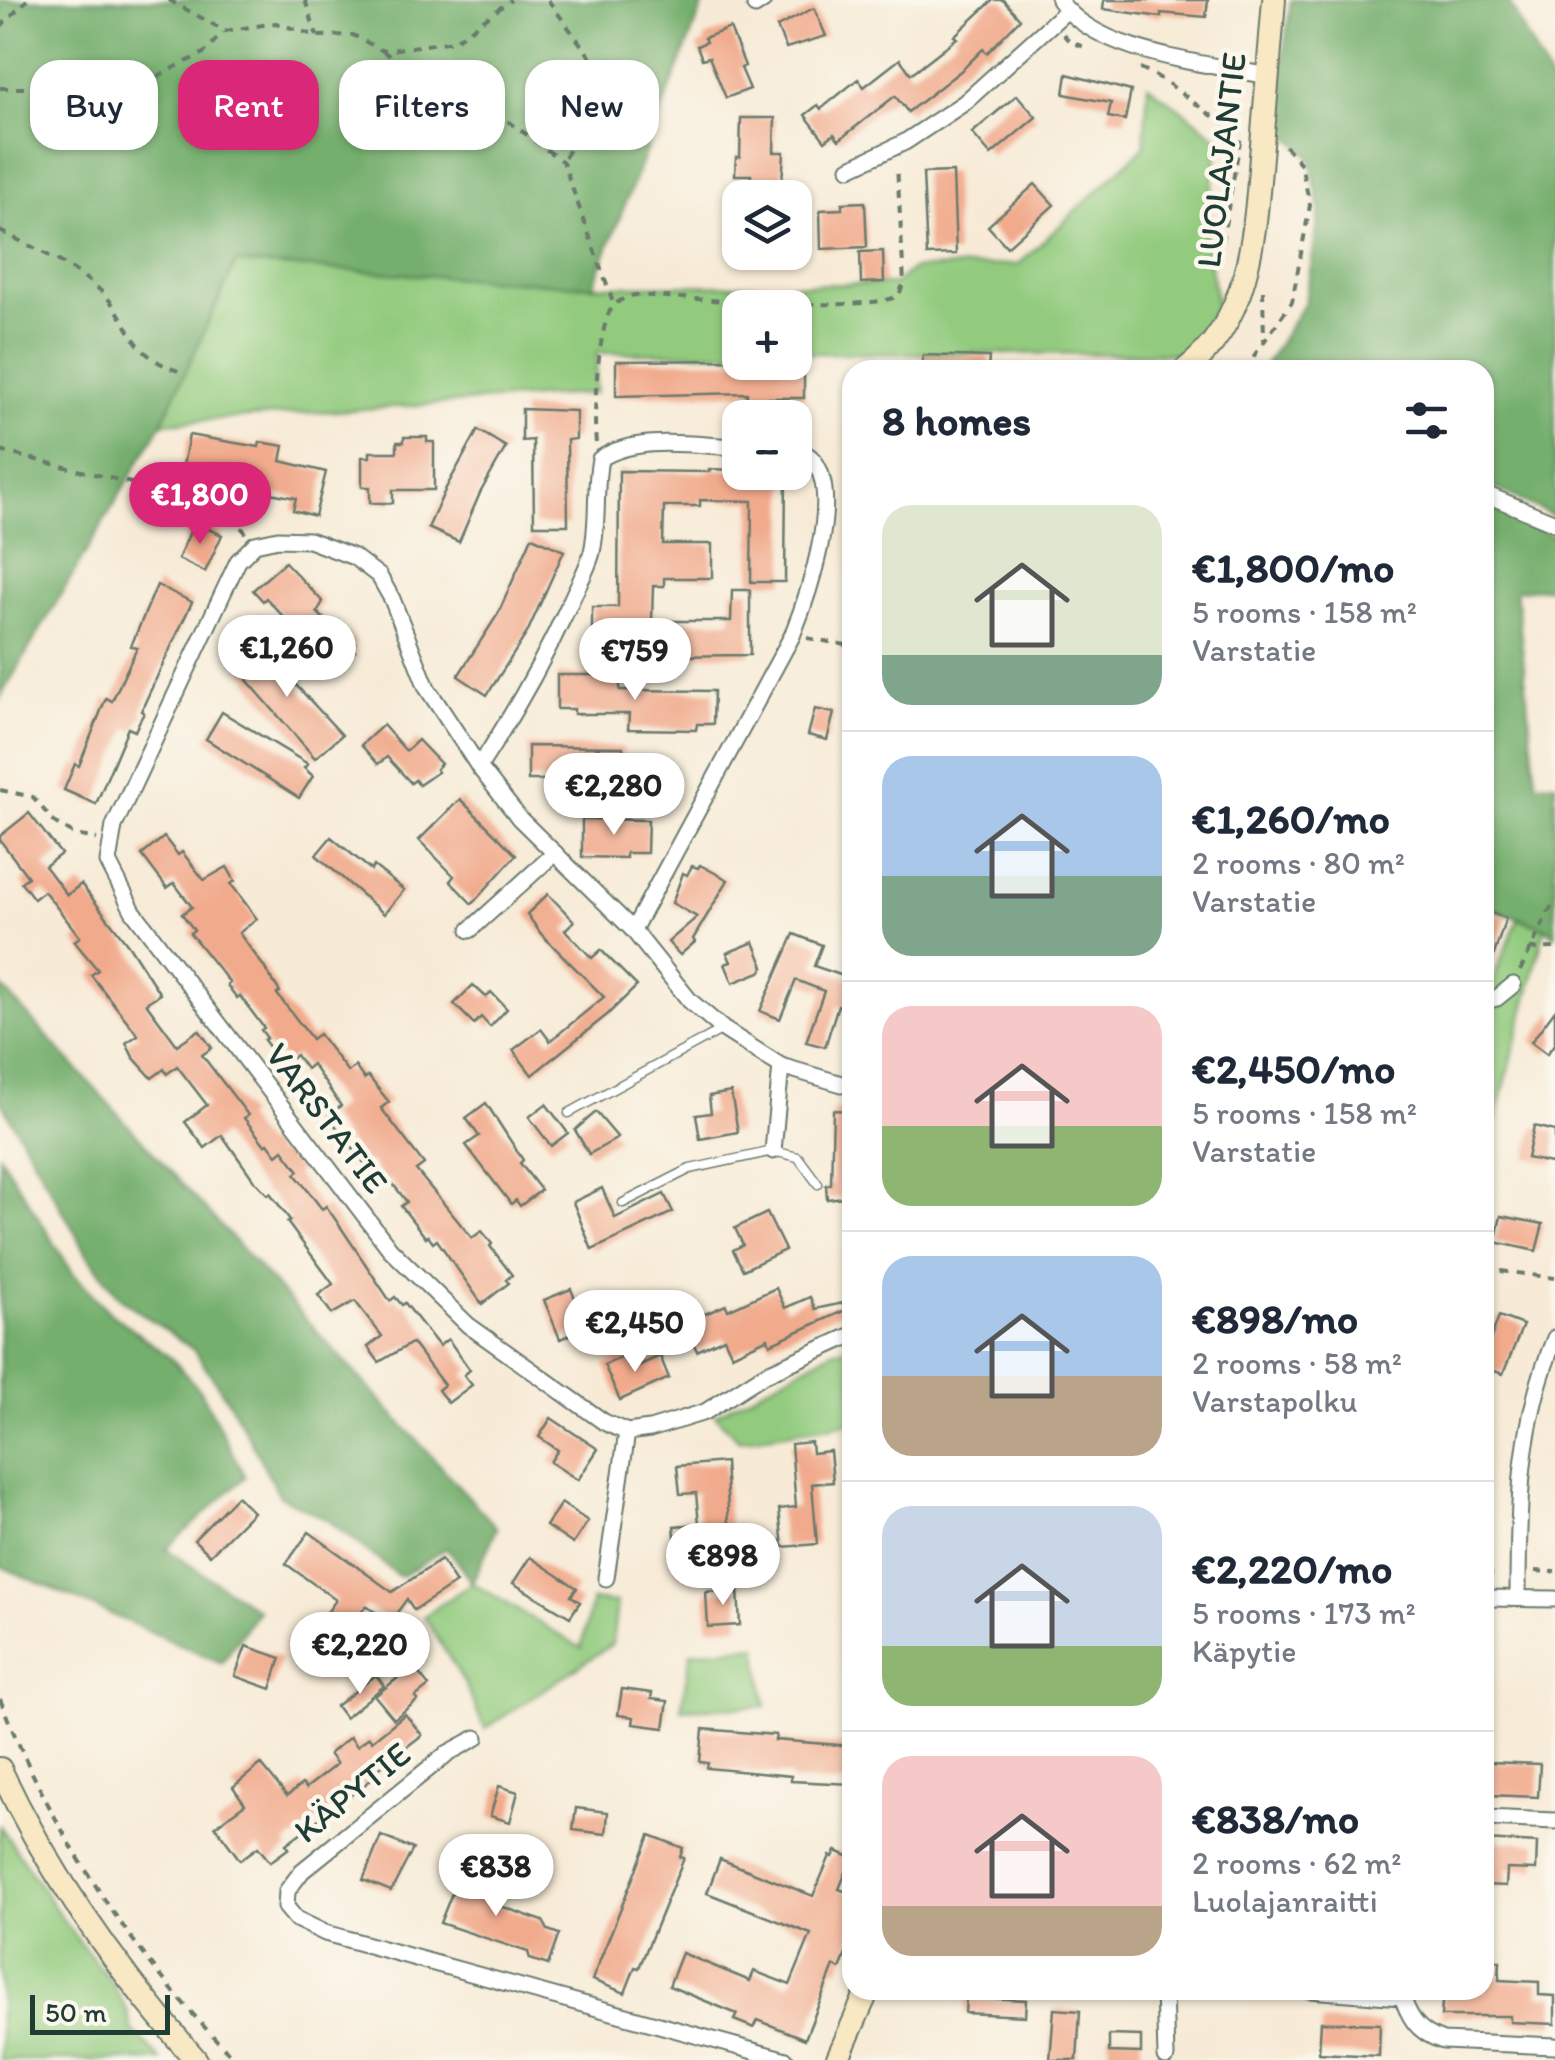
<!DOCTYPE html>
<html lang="en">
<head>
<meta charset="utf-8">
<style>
	body { margin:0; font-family:Itim,sans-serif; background:#f6f6f7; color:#1f2937; height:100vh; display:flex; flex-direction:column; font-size:38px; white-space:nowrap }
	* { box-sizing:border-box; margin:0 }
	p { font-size:32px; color:#747a83 }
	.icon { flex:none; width:55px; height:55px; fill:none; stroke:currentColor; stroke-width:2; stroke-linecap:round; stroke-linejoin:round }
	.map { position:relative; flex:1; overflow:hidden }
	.side { position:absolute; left:842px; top:360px; width:652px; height:1640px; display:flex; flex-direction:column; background:#fff; border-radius:30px; box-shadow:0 2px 8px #0004 }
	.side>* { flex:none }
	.hud { position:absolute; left:30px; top:60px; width:662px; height:90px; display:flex; gap:20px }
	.controls { position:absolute; left:722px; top:180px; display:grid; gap:20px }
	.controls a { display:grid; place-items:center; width:90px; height:90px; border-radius:20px; background:#fff; box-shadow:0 2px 8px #0004; font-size:50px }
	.scale { position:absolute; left:30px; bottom:25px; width:140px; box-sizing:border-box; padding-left:10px; border:5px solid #1f3d34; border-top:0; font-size:28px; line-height:35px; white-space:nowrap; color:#1f3d34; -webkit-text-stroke:8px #fbf7ec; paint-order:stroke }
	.price { position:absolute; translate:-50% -85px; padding:0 22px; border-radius:35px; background:#fff; color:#222; font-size:32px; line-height:65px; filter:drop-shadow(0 2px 5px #0008) }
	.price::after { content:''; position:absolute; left:50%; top:60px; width:30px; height:22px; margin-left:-15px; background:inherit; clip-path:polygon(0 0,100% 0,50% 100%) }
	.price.selected { background:#db2777; color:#fff }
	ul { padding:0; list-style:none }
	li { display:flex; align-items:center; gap:30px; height:250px; padding:0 40px }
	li+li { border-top:2px solid #e0e1e3 }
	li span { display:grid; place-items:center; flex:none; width:280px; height:200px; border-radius:30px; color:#555 }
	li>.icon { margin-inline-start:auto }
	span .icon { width:120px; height:120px; fill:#fffc; stroke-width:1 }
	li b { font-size:42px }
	h2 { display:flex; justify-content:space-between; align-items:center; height:120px; padding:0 40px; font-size:42px }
	.tag { padding:0 35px; border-radius:30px; background:#fff; box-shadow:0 2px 8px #0004; font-size:35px; line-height:90px }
	.tag.selected { background:#db2777; color:#fff }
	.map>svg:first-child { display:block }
</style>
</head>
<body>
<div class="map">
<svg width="1555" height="2060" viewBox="0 0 1555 2060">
	<rect width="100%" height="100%" fill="#fbf7ec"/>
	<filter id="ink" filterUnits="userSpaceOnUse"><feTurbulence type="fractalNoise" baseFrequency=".01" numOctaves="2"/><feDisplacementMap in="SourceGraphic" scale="20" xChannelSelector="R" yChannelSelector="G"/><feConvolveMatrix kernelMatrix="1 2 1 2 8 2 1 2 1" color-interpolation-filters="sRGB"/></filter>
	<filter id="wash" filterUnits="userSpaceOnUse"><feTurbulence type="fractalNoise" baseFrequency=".0048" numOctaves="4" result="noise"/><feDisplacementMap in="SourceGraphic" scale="40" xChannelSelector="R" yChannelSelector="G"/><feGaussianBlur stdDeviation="2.25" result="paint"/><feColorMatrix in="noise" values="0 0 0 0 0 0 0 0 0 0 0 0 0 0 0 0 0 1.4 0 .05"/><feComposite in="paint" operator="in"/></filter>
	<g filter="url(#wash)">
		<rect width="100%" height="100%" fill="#f7ebd7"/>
		<g fill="#92cb7e" stroke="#588459" stroke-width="2.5">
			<path d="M1148,85l68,51 2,12 -13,86 12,72 -29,48 -393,-1v-45h-55v45h-143l-2,40 -433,30 74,-160 357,23 301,-2 19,-15 106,-5 125,-117z"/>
			<path d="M1518,919l27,8 10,9 -10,-8 -60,235v-178l6,-1z"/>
			<path d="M852,1346v77l-113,17 -24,-25 118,-64z"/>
			<path d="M472,1583l109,65 11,-48 25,3 -5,41 -127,85 -21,-47 -40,-66z"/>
			<path d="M757,1646l9,60 -85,3 10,-57z"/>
			<path d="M0,1826l69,103 43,54 15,27 4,19 30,31h-161z"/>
		</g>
		<g fill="#75af6d" stroke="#4a7650" stroke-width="2.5">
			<path d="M0,0h705l-112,286 -358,-23 -73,160 -162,275z"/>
			<path d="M1291,0h217l47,91v426l-70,-34v-113h-223l43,-68 15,-92 -10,-52 -18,-19 -19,-6z"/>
			<path d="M1485,505l70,31v51l-39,3 20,193 19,-1v154l-10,-9 -60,-21z"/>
			<path d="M0,985l497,543 -25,55 -25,-35 -47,29 -71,-56 -49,-25 -48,-89 -37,-56 -76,-54 -30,-40 -89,-157z"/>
			<path d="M0,1156l72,116 36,39 64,48 30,34 43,84 -79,72 92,61 -36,53 -222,-97z"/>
		</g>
		<g id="blocks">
			<g fill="#f1aa8c">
				<path d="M993,0h10l17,19 -33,34 -4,-4 -20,20 -55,43 -13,-16 -56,44 -5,-6 -9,7 -20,-26 13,-10 3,4 37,-30 6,8 36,-28 11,15 46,-36 -3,-2z"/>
				<path d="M1104,0h104l-2,17 -45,-4v4l-58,-8z"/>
				<path d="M814,8l12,28 -40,12 -9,-21z"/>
				<path d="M730,28l15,38 -4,2 9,21 -24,9 -17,-41 -7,2 -5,-13 9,-4 -2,-4z"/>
				<path d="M1067,74l64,17 -6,29 -17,-3 3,-14 -47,-9z"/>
				<path d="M1017,95l19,22 -45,38 -19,-22z"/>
				<path d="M741,118h34l-1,34h10l-3,46h-30v-23h-16l1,-18h4z"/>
				<path d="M953,172l3,82 -29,1 -4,-82z"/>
				<path d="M1035,184l19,21 -47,42 -19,-21z"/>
				<path d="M865,202l2,45 -46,2 -1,-39 22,-1v-6z"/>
				<path d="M883,251l1,31 -23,1 -1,-31z"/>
				<path d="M923,355l66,2 -1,13h-66z"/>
				<path d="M736,360l68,3v35h-57v-5l-131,3v-35z"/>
				<path d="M522,409l54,2v28l-9,1 1,85h-34l-1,-85 -11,1z"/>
				<path d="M478,430l28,17 -26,46 -21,49 -31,-14 18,-40z"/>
				<path d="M189,435l70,12 1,-5 24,4 -3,15 45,11 -11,44 -22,-6 3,-12 -41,-8 1,-6 -3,-1 -46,-9 -1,8 -17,-2 2,-8 -9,-1z"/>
				<path d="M404,437h23v5h7v48h-41v13h-23v-16h-8v-30h8v-5h27v-10h7z"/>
				<path d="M709,469l77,3 -1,110h-34l1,-81 -52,-1v6h-36l-1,38h49v34h-48v8h-11l-1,35h79l1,-31h18v65l-88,1 1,-16h-71v-33h26l1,-136 90,1z"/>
				<path d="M194,523l28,12 -17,37 -27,-13z"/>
				<path d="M532,537l32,14 -37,82 -40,62 -29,-19 40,-62z"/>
				<path d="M285,562l38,40 -6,10 25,25 4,-4 10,10 -4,5 3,3 -21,20 -68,-73 -3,3 -10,-11z"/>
				<path d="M157,585l35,17 -51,109 3,2 -5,9 -4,9 -7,-3 -32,76 -32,-14 11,-26 4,2 27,-68 6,3 25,-53 -6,-2z"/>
				<path d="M249,634l93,101 -27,23 -68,-78 2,-2 -10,-12 11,-9 -12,-13z"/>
				<path d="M557,675h63v15l94,1 -1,33h-16l-1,6 -68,-1 1,-15h-55v-5h-17z"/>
				<path d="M815,709l19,4 -7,27 -19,-5z"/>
				<path d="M222,712l86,52 -4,4 9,8 -14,22 -93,-59z"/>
				<path d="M383,725l23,26 12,-11 23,24 -5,5 2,3 -19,13 -4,-5 -4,3 -24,-26 -9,7 -17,-19z"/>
				<path d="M528,746l95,1v34h-9v5h-65v-6h-21z"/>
				<path d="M460,799l56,56 -44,49 -22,-23 4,-5 -35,-36z"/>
				<path d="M29,813l32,41 -16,12 22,29 14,-11 48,62 31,48 -14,9 31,42 22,-15 13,18 -10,7 46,60 -4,3 21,27 3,-2 9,12 6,-5 16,21 -4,3 27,35 4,-3 14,20 50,75 5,-4 7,8 3,-2 34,43 9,-7 22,31 -6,5 8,10 -24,18 -10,-13 6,-5 -32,-42 -33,19 -11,-15 14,-11 -27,-35 -23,13 -14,-19 15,-11 -46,-62 3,-2 -20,-27 -2,2 -15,-16 -31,-44 -17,13 -20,-26 22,-17 -30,-39 -10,8 -3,-5 -12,9 -19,-21 -7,-14 12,-8 -47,-60 7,-5 -24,-29 6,-4 -36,-46 -10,8 -13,-17 7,-5 -28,-37v-4z"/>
				<path d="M582,819l66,1 -1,33h-21v5l-44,-1z"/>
				<path d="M164,837l14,18 4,-3 22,28 23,-13 8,14 -4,3 26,35 -18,14 23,31 18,28 -3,2 35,45 7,-5 29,38 7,-6 9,13 4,-3 21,26 -8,6 43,56 -8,6 56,68 10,-7 10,13 -2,2 22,29 -6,5 3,3 -27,21 -45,-64 -4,3 -5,-7 -2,2 -25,-32 6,-4 -18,-23 -4,3 -16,-21 -4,3 -37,-48 13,-10 -29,-42 -6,5 -10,-14 -10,8 -7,-10 -3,3 -12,-16 3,-2 -6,-8 3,-2 -24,-32 -3,2 -10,-13 3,-2 -40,-50 4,-3 -12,-16 10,-7 -18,-24 -7,5 -25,-33z"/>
				<path d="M331,837l40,33 3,-4 30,24 -20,24 -68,-59z"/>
				<path d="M700,865l28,15 -35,59 2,3 -15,13 -12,-13 29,-25 -25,-14 11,-30 4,2 5,-9 6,2z"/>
				<path d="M548,894l26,27 -9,9 27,28 9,-8 36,36 -30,29 -75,60 -19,-25 28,-21 9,12 54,-44 -63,-63 -14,-20z"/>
				<path d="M1485,911l21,7 -18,55 -3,-1z"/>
				<path d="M794,934l28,11 -8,21 38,13v31l-14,-5 -13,42 -19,-5 18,-51 -28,-11 -16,39 -20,-8z"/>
				<path d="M754,942l10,25 -4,5 -27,11 -8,-19 6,-2 -4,-9z"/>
				<path d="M473,985l13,12 5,-5 16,17 -17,18 -9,-10 -7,7 -20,-20z"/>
				<path d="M1555,1010v33l-8,11 -16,-12z"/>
				<path d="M731,1092l7,40 -38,7 -4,-24 15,-2 -2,-17z"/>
				<path d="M486,1103l37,57 -3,3 21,27 -21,16 -4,-6 -5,4 -45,-59 13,-9 -13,-18z"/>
				<path d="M546,1104l22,29 -17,13 -22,-29z"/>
				<path d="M833,1110l19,1v85l-25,3 -1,-14 5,-1z"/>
				<path d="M596,1112l22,26 -29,16 -14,-24z"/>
				<path d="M1534,1126l21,5v33l-28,-6z"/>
				<path d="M602,1188l13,30 49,-24 9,18 -81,38 -19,-48z"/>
				<path d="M767,1213l18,37 -42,20 -10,-20 10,-5 -8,-17z"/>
				<path d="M1501,1216l42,8 -7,27 -41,-9z"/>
				<path d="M776,1288l9,20 25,-11 5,12 33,-7 2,6 -80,36 -2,-6 -36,17 -8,-17 -27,13 -13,-28 42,-18 2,5z"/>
				<path d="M571,1289l16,39 -27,11 -16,-39z"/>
				<path d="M1499,1316l24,9 -20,49 -18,-6v-26l4,1z"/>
				<path d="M634,1352l6,13 20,-9 9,22 -49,22 -16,-35z"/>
				<path d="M551,1418l47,31 -20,31 -28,-18 8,-12 -19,-13z"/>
				<path d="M811,1442l1,11 18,-2 3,31 -21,2 5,60 -34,3 -4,-38 17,-2 -5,-63z"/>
				<path d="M725,1462l5,79 -54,4 -2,-19 25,-2 -3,-31 -16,1 -3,-28z"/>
				<path d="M237,1496l16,16 -43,43 -16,-15z"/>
				<path d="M561,1503l27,18 -15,23 -27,-18z"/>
				<path d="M309,1532l83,60 49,-32 15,23 -42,27 -7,-11 -17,23 -24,-16 -44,56 -20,-14 34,-48 -50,-36z"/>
				<path d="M530,1557l47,31 -6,8 9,6 -10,15 -57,-34z"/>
				<path d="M738,1590l2,35 -32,2 -2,-35z"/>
				<path d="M246,1646l35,12 -10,31 -36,-13z"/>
				<path d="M413,1666l16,20 -14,11 3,3 -24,19 -19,-23z"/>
				<path d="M376,1675l8,11 -39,32 -9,-12z"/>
				<path d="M622,1689l30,4 -1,6 17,2 -4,27 -31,-4 1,-7 -16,-2z"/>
				<path d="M405,1714l17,21 -49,38 3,3 -90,68 3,4 -19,14 -12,-15 -18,13 -25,-34 30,-22 -12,-17 28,-23 26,32 15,-12 4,4 31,-24 -8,-10 21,-17 7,9 12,-9 3,4z"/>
				<path d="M703,1729l73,6 -1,5 77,6v38l-61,-3v-5l-84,-8 1,-5 -8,-1z"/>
				<path d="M1490,1762l50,2 -2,33 -50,-2z"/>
				<path d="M499,1786l19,6 -8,30 -20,-6z"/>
				<path d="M576,1808l32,4 -2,22 -33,-4z"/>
				<path d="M650,1835l33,13 -3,9 4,1 -45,110 -4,-1 -10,26 -33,-13z"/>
				<path d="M381,1836l32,13 -22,42 -28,-11z"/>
				<path d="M1485,1840l52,3 -1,27 -29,-1 -1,17 -21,-1z"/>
				<path d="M836,1851l16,7 -13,31 13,5v45l-12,30 -6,-3 -29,73 -47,-19 -4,8 -20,-8 3,-6 -68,-28 13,-33 68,28 4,-10 36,14 21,-51 -104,-41 13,-34 93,37 17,-40 3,1z"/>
				<path d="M462,1868l30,11 -4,9 5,2 -4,12 54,19 5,9 11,4 -11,31 -18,-6 -2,-7 -88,-29z"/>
				<path d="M1486,1961h14l-1,19 40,2v13l16,1v28l-45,-2v-6h-69l2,-26h42z"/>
				<path d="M966,1997l60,3 -1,16 -60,-3z"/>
				<path d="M1054,2009l26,2 -3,49h-27z"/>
				<path d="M1321,2022l59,2 -1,32 -60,-3z"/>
				<path d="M1109,2035l32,1v17l-32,-1z"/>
			</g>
		</g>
	</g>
	<g filter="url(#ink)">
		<use href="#blocks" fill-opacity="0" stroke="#6b7a6d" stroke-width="2.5"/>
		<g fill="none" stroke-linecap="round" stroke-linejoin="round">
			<g stroke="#6b7a6d" stroke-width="11">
				<g id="service">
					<path d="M569,1113l154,-84"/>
					<path d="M623,1203l67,-34 83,-18 25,6 20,27"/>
				</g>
			</g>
			<g stroke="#6b7a6d" stroke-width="19">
				<g id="minor">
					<path d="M1059,0c37,54 148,63 209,76"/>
					<path d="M755,6l9,-6"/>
					<path d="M850,168l55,-26 59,-39 102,-92"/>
					<path d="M1485,494l70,29"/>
					<path d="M479,767c34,-52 65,-107 91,-164 7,-17 18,-34 22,-51 7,-31 2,-63 8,-93 38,-25 96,-13 140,-12"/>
					<path d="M470,930l85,-77"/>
					<path d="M633,930l159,-294c16,-40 50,-137 22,-175 -4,-6 -12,-9 -19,-12"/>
					<path d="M1485,1001l12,-3 16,-13"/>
					<path d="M852,1087l-71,-21 -58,-37 -33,-28 -57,-71 -113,-111 -41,-52 -52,-79 -35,-89 -13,-23 -25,-19 -45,-17 -31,-1 -23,5 -17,17 -124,265 -6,36 25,49 257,338 78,76 136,97 23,10 23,-3 55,-17 58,-37 89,-40"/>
					<path d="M773,1151l8,-85"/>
					<path d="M606,1578l21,-146"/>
					<path d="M1485,1598l70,1"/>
					<path d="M1518,1598c0,-92 1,-174 37,-260"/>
					<path d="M476,1738l-28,15 -146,118 -15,20 -1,16 10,12 29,14 461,127"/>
					<path d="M1485,1818l70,3"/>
					<path d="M1164,1990l2,67"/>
					<path d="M1309,1990l93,7"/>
					<path d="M1400,1990c8,26 16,42 43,51l112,5"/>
				</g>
			</g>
			<g stroke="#6b7a6d" stroke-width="26">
				<g id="secondary">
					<path d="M1185,370c69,-51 70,-147 77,-225 4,-48 8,-97 12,-145"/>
					<path d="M0,1769c50,107 118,202 196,291"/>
					<path d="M837,2060l31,-70"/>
				</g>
			</g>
			<g stroke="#6b7a6d" stroke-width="4" stroke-dasharray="8 8" stroke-linecap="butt">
				<path d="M169,0l56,31 51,-8 41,13 36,-1 30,16 71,-10 57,-41"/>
				<path d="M305,0l12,36"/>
				<path d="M548,0l55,74 -40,88"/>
				<path d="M0,27l27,-27"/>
				<path d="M1063,34l6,7 20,8"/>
				<path d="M383,51l48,36 80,36 52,39 51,143"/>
				<path d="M1140,68c37,15 63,49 102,63"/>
				<path d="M0,88h134l70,-35 19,-21"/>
				<path d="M0,231c32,16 66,31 94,54 41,33 28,70 91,88"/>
				<path d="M1222,242l19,-106"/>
				<path d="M1263,290l1,50"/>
				<path d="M1244,370l48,-68 18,-97 -9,-41 -17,-19"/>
				<path d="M596,443c-3,-26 1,-117 17,-137 6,-6 14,-9 22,-11 45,2 235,20 264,0l5,-13 -7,-116"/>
				<path d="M0,451l172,42 58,21 16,19"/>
				<path d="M807,638l45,8"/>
				<path d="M0,790l33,7 21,25 21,13 22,4"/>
				<path d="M1530,949l25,-1"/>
				<path d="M1520,971l35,-72"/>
				<path d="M1485,1269l70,9"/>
				<path d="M1535,1571l20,1"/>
				<path d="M1485,1574l15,-2"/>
				<path d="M0,1699c52,134 135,260 236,361"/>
			</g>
			<use href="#service" stroke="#fff" stroke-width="8"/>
			<use href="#minor" stroke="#fff" stroke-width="15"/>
			<use href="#secondary" stroke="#f8e8c3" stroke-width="22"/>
		</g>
	</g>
	<g text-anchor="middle" stroke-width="9" stroke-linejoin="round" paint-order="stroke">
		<g font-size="35" fill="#1f3d34" stroke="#fbf7ec">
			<text transform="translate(1221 160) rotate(-83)" y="12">LUOLAJANTIE</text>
			<text transform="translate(327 1118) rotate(53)" y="12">VARSTATIE</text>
			<text transform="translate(352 1792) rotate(-39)" y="12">KÄPYTIE</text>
		</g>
	</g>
</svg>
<div class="controls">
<a><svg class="icon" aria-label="layers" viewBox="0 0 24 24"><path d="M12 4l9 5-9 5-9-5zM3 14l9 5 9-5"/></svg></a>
<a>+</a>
<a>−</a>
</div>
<div class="scale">50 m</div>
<b class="price selected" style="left:200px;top:547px">€1,800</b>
<b class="price" style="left:287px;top:700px">€1,260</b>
<b class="price" style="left:635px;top:703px">€759</b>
<b class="price" style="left:614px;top:838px">€2,280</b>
<b class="price" style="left:635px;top:1375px">€2,450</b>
<b class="price" style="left:723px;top:1608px">€898</b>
<b class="price" style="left:360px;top:1697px">€2,220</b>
<b class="price" style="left:496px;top:1919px">€838</b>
<div class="hud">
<a class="tag">Buy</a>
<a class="tag selected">Rent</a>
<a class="tag">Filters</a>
<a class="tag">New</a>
</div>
<section class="side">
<h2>8 homes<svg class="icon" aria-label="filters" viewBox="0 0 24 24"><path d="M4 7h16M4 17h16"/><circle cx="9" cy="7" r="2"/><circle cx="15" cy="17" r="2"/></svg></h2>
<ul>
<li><span style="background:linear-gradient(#dfe7d0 75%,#7fa58c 0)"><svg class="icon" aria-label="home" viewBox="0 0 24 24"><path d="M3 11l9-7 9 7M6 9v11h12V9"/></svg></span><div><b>€1,800/mo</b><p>5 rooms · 158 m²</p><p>Varstatie</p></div></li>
<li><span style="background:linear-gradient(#a9c7e8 60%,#7fa58c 0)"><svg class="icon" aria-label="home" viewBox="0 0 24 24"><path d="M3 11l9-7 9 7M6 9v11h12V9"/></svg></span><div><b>€1,260/mo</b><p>2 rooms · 80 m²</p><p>Varstatie</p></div></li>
<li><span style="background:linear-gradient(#f6c9c9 60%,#8fb573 0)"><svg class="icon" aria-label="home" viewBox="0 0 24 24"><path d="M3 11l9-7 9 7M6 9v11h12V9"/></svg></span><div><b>€2,450/mo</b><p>5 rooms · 158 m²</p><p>Varstatie</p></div></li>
<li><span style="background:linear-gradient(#a9c7e8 60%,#b9a48a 0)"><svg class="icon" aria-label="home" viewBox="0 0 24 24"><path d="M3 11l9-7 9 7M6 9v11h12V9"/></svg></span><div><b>€898/mo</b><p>2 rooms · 58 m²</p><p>Varstapolku</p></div></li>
<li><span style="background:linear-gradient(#c9d6e8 70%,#8fb573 0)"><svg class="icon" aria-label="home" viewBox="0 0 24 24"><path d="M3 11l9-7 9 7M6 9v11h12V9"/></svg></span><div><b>€2,220/mo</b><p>5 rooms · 173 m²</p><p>Käpytie</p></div></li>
<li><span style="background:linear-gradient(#f6c9c9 75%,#b9a48a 0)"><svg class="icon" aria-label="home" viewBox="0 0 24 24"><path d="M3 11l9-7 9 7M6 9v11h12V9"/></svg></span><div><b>€838/mo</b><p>2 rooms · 62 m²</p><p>Luolajanraitti</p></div></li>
</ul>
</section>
</div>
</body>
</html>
